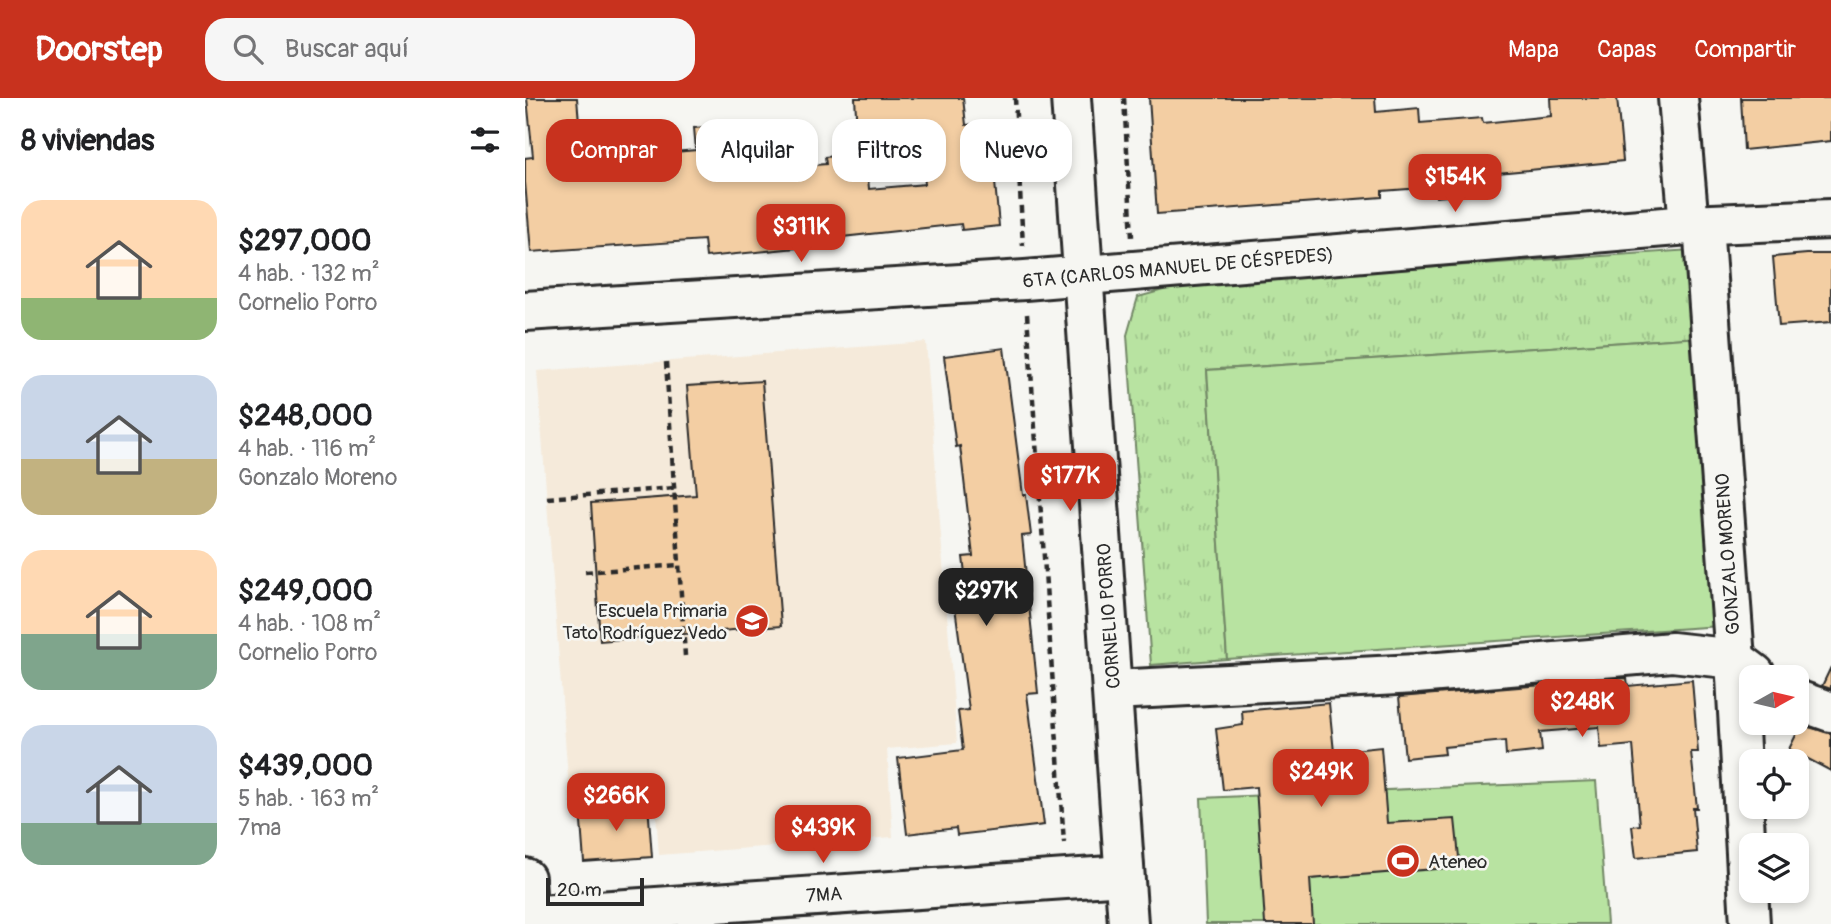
<!DOCTYPE html>
<html lang="es">
<head>
<meta charset="utf-8">
<style>
	body { margin:0; font-family:Pangolin,sans-serif; background:#f6f6f6; color:#202124; height:100vh; display:flex; flex-direction:column; font-size:26px; white-space:nowrap }
	* { box-sizing:border-box; margin:0 }
	p { font-size:23px; color:#757577 }
	.icon { flex:none; width:38px; height:38px; fill:none; stroke:currentColor; stroke-width:2; stroke-linecap:round; stroke-linejoin:round }
	.map { position:relative; flex:1; overflow:hidden }
	.details { display:flex; flex-direction:column; background:#fff; width:525px }
	.details>* { flex:none }
	.guide { position:absolute; left:21px; top:21px; width:665px; height:63px; display:flex; gap:14px }
	.needle { width:46px; rotate:82deg }
	.fabs { position:absolute; left:1214px; top:567px; display:grid; gap:14px }
	.fabs a { display:grid; place-items:center; width:70px; height:70px; border-radius:14px; background:#fff; box-shadow:0 4px 10px #0003; font-size:35px }
	.scale { position:absolute; left:21px; bottom:18px; width:98px; box-sizing:border-box; padding-left:7px; border:4px solid #2b2b2b; border-top:0; font-size:19px; line-height:24px; white-space:nowrap; color:#2b2b2b; -webkit-text-stroke:5px #f6f6f2; paint-order:stroke }
	.price { position:absolute; translate:-50% -60px; padding:0 16px; border-radius:14px; background:#c8321e; color:#fff; font-size:23px; line-height:46px; filter:drop-shadow(0 2px 4px #0008) }
	.price::after { content:''; position:absolute; left:50%; top:42px; width:21px; height:16px; margin-left:-10px; background:inherit; clip-path:polygon(0 0,100% 0,50% 100%) }
	.price.current { background:#222; color:#fff }
	ul { padding:0; list-style:none }
	li { display:flex; align-items:center; gap:21px; height:175px; padding:0 21px }
	li span { display:grid; place-items:center; flex:none; width:196px; height:140px; border-radius:21px; color:#555 }
	li>.icon { margin-inline-start:auto }
	span .icon { width:84px; height:84px; fill:#fffc; stroke-width:1 }
	li b { font-size:30px }
	h2 { display:flex; justify-content:space-between; align-items:center; height:84px; padding:0 21px; font-size:30px }
	.chip { padding:0 24px; border-radius:21px; background:#fff; box-shadow:0 4px 10px #0003; font-size:24px; line-height:63px }
	.chip.current { background:#c8321e; color:#fff }
	header { display:flex; align-items:center; gap:42px; box-sizing:border-box; height:98px; padding:0 35px; background:#c8321e; color:#fff }
	header strong { font-size:33px }
	nav { display:flex; gap:38px; margin-inline-start:auto; font-size:24px }
	.search { width:490px; height:63px; background:#f6f6f6; display:flex; align-items:center; gap:18px; box-sizing:border-box; padding:0 24px; border-radius:21px; color:#757577; font-size:26px }
	main { display:flex; flex:1; min-height:0 }
	.map>svg:first-child { display:block }
</style>
</head>
<body>
<header>
<strong>Doorstep</strong>
<div class="search"><svg class="icon" aria-label="search" viewBox="0 0 24 24"><circle cx="10" cy="10" r="6"/><path d="M15 15l6 6"/></svg>Buscar aquí</div>
<nav><a>Mapa</a><a>Capas</a><a>Compartir</a></nav>
</header>
<main>
<section class="details">
<h2>8 viviendas<svg class="icon" aria-label="filters" viewBox="0 0 24 24"><path d="M4 7h16M4 17h16"/><circle cx="9" cy="7" r="2"/><circle cx="15" cy="17" r="2"/></svg></h2>
<ul>
<li><span style="background:linear-gradient(#ffd9b3 70%,#8fb573 0)"><svg class="icon" aria-label="home" viewBox="0 0 24 24"><path d="M3 11l9-7 9 7M6 9v11h12V9"/></svg></span><div><b>$297,000</b><p>4 hab. · 132 m²</p><p>Cornelio Porro</p></div></li>
<li><span style="background:linear-gradient(#c9d6e8 60%,#c2b280 0)"><svg class="icon" aria-label="home" viewBox="0 0 24 24"><path d="M3 11l9-7 9 7M6 9v11h12V9"/></svg></span><div><b>$248,000</b><p>4 hab. · 116 m²</p><p>Gonzalo Moreno</p></div></li>
<li><span style="background:linear-gradient(#ffd9b3 60%,#7fa58c 0)"><svg class="icon" aria-label="home" viewBox="0 0 24 24"><path d="M3 11l9-7 9 7M6 9v11h12V9"/></svg></span><div><b>$249,000</b><p>4 hab. · 108 m²</p><p>Cornelio Porro</p></div></li>
<li><span style="background:linear-gradient(#c9d6e8 70%,#7fa58c 0)"><svg class="icon" aria-label="home" viewBox="0 0 24 24"><path d="M3 11l9-7 9 7M6 9v11h12V9"/></svg></span><div><b>$439,000</b><p>5 hab. · 163 m²</p><p>7ma</p></div></li>
</ul>
</section>
<div class="map">
<svg width="1306" height="826" viewBox="0 0 1306 826">
	<defs>
		<pattern id="grass-tufts" width="24" height="20" patternUnits="userSpaceOnUse" patternTransform="scale(1.75)"><rect width="24" height="20" fill="#b8e3a1"/><path d="M3 7l-1-3M5 7V3M7 7l1-3M15 17l-1-3M17 17v-4M19 17l1-3" fill="none" stroke="#9ec38b"/></pattern>
	</defs>
	<rect width="100%" height="100%" fill="#f6f6f2"/>
	<filter id="ink" filterUnits="userSpaceOnUse"><feTurbulence type="fractalNoise" baseFrequency=".0143" numOctaves="2"/><feDisplacementMap in="SourceGraphic" scale="14" xChannelSelector="R" yChannelSelector="G"/><feConvolveMatrix kernelMatrix="1 2 1 2 8 2 1 2 1" color-interpolation-filters="sRGB"/></filter>
	<g filter="url(#ink)">
		<path fill="#f5eada" d="M401,244l31,401 -70,6 6,88 -234,18 -4,-57 -85,6 -33,-433z"/>
		<path fill="url(#grass-tufts)" stroke="#728766" stroke-width="2" d="M1166,152l10,87 -494,33 20,289 -76,6 -24,-330 11,-38 47,-13z"/>
		<g fill="#b8e3a1" stroke="#728766" stroke-width="2">
			<path d="M1176,239l19,289 -493,33 -20,-289z"/>
			<path d="M1071,683l11,143h-401l-5,-126z"/>
		</g>
		<g fill="#f3cea3" stroke="#2b2b2b" stroke-width="2">
			<path d="M2,0h50l4,49 4,-1 2,30 55,-5 -2,-16 56,-5 -2,-22 39,-3v10l25,-3 4,37 64,-5 -1,-7 41,-4 3,36 56,-5 -6,-59 -62,5 -2,-32h108l3,27 35,-3 3,37 -11,1 6,66 -37,4 -1,-6 -146,16 1,6 -110,11 -2,-17 -173,12 -6,-70v-24l8,-1z"/>
			<path d="M624,0h226l1,14 43,-4 1,15 62,-5 1,5 68,-7 -1,-18h67l6,63 -136,13 2,18 -53,5 -1,-10 -53,4v6l-225,17z"/>
			<path d="M1216,0h90v43l-87,9z"/>
			<path d="M1282,156h24v68l-52,4 -6,-69z"/>
			<path d="M479,250l19,147h3l5,40 -9,1 16,157 -11,1 17,131 -87,10 -1,-7 -49,6 -9,-76 65,-8 -5,-39 11,-1 -14,-103 14,-1 -6,-49 10,-1 -13,-110 -4,1 -12,-91z"/>
			<path d="M237,283l19,245 -181,15 -9,-138 105,-8 -9,-109z"/>
			<path d="M1306,569v22l-9,-3z"/>
			<path d="M1102,580l1,8 64,-6 6,72h-7l6,56h-4l4,44 -61,6 -4,-32 8,-1 -7,-80 -32,3 -2,-21 -59,5 2,19 -36,4 -1,-14 -61,6 1,7 -40,4 -6,-61z"/>
			<path d="M804,605l5,49 47,-5 6,76 68,-4 5,48 -150,12 3,45h-48l-9,-137 -33,3 -7,-61 27,-4 -1,-14z"/>
			<path d="M1276,627l30,8v38l-42,-22z"/>
			<path d="M123,706l4,53 -68,5 -4,-53z"/>
		</g>
		<g fill="none" stroke-linecap="round" stroke-linejoin="round">
			<g stroke="#2b2b2b" stroke-width="44">
				<g id="minor">
					<path d="M546,0l57,826"/>
					<path d="M1153,0l11,127"/>
					<path d="M1178,127l32,434 15,265"/>
					<path d="M0,213l500,-31 664,-55 142,-6"/>
					<path d="M588,592l303,-16 256,-22 63,7 20,15"/>
					<path d="M1272,602l34,12"/>
					<path d="M0,780l3,46"/>
					<path d="M0,818l599,-41"/>
				</g>
			</g>
			<g stroke="#2b2b2b" stroke-width="4.5" stroke-dasharray="7 5" stroke-linecap="butt">
				<path d="M490,0l8,148"/>
				<path d="M599,0l8,139"/>
				<path d="M502,216l37,529"/>
				<path d="M141,264l19,294"/>
				<path d="M22,400l128,-10"/>
				<path d="M60,474l94,-7"/>
			</g>
			<use href="#minor" stroke="#f6f6f2" stroke-width="38"/>
		</g>
	</g>
	<defs>
		<g id="school-disc" transform="scale(1.75)"><circle r="9.5" fill="#c8321e" stroke="#f6f6f2"/><path d="M0-5L7-2L0 1L-7-2ZM-4 1L0 2.5L4 1V4Q0 6-4 4Z" fill="#fff"/></g>
		<g id="stadium-disc" transform="scale(1.75)"><circle r="9.5" fill="#c8321e" stroke="#f6f6f2"/><path d="M0-5a6.5 5 0 1 0 0 10a6.5 5 0 1 0 0-10ZM-3.5-1.8h7v3.6h-7Z" fill="#fff"/></g>
	</defs>
	<g fill-rule="evenodd">
		<use href="#school-disc" x="227" y="523"/>
		<use href="#stadium-disc" x="878" y="763"/>
	</g>
	<g text-anchor="middle" stroke-width="5" stroke-linejoin="round" paint-order="stroke">
		<g font-size="19" fill="#2b2b2b" stroke="#f6f6f2">
			<text transform="translate(653 169) rotate(-5)" y="7">6TA (CARLOS MANUEL DE CÉSPEDES)</text>
			<text transform="translate(1202 456) rotate(-94)" y="7">GONZALO MORENO</text>
			<text transform="translate(583 518) rotate(-94)" y="7">CORNELIO PORRO</text>
			<text transform="translate(299 796) rotate(-4)" y="7">7MA</text>
		</g>
		<g font-size="19" fill="#2b2b2b" stroke="#f6f6f2" text-anchor="end">
			<text x="202" y="519">Escuela Primaria<tspan x="202" dy="22">Tato Rodríguez Vedo</tspan></text>
			<text x="903" y="770" text-anchor="start">Ateneo</text>
		</g>
	</g>
</svg>
<div class="fabs">
<a><svg class="needle" viewBox="-14 -14 28 28"><path d="M0-13l5 13h-10z" fill="#e53935"/><path d="M0 13l5-13h-10z" fill="#757577"/></svg></a>
<a><svg class="icon" aria-label="locate" viewBox="0 0 24 24"><circle cx="12" cy="12" r="6"/><path d="M12 2v4M12 18v4M2 12h4M18 12h4"/></svg></a>
<a><svg class="icon" aria-label="layers" viewBox="0 0 24 24"><path d="M12 4l9 5-9 5-9-5zM3 14l9 5 9-5"/></svg></a>
</div>
<div class="scale">20 m</div>
<b class="price" style="left:930px;top:116px">$154K</b>
<b class="price" style="left:276px;top:166px">$311K</b>
<b class="price" style="left:545px;top:415px">$177K</b>
<b class="price current" style="left:461px;top:530px">$297K</b>
<b class="price" style="left:1057px;top:641px">$248K</b>
<b class="price" style="left:796px;top:711px">$249K</b>
<b class="price" style="left:91px;top:735px">$266K</b>
<b class="price" style="left:298px;top:767px">$439K</b>
<div class="guide">
<a class="chip current">Comprar</a>
<a class="chip">Alquilar</a>
<a class="chip">Filtros</a>
<a class="chip">Nuevo</a>
</div>
</div>
</main>
</body>
</html>
